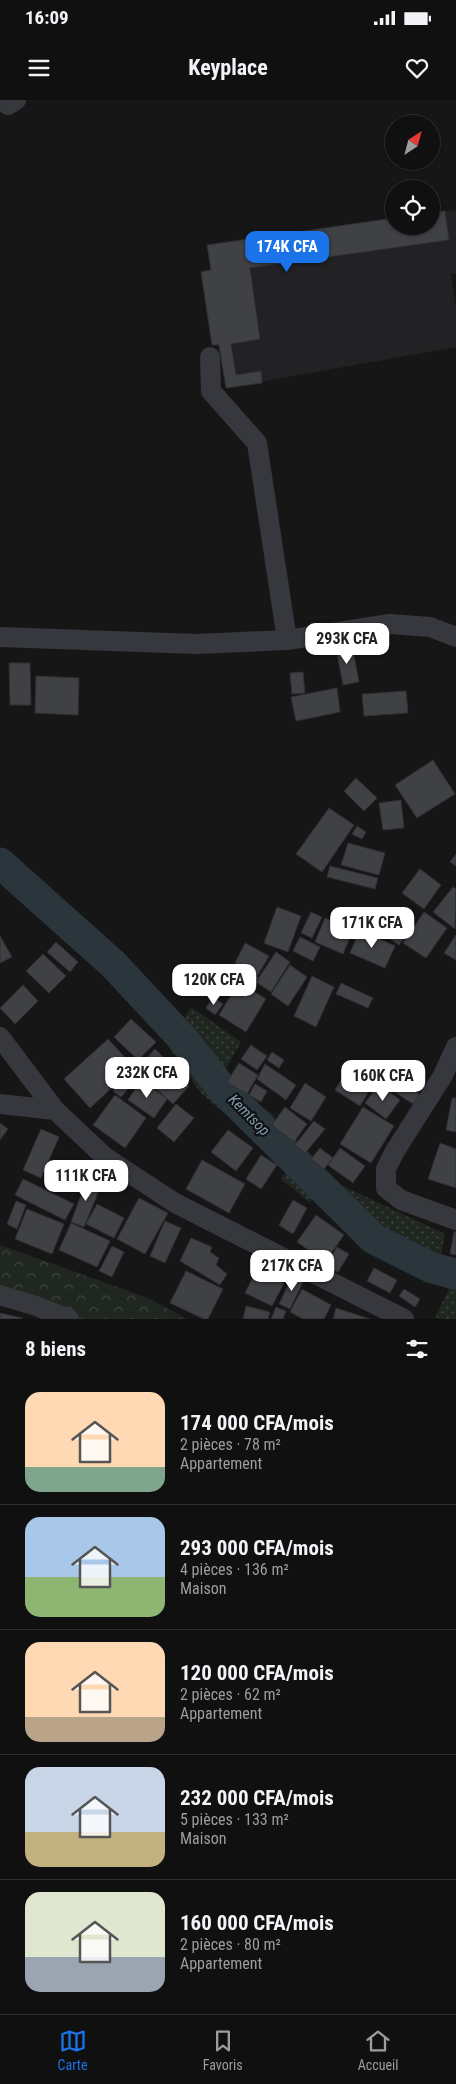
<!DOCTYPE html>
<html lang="fr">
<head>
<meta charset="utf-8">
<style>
	body { margin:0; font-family:"Roboto Condensed",sans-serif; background:#19191a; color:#f1f3f6; height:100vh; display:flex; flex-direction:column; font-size:19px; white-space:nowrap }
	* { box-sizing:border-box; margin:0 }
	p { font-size:16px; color:#9c9d9f }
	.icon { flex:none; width:28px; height:28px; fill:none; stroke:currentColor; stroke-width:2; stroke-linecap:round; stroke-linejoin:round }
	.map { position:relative; height:1219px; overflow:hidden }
	.side { display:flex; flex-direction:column; background:#101011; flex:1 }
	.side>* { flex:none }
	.needle { width:32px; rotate:36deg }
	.tools { position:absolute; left:385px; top:15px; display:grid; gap:10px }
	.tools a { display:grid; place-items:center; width:55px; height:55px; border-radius:50%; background:#101011; box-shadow:0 1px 4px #0004,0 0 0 1px #303031; font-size:25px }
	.price { position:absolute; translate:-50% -42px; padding:0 11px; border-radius:10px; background:#fff; color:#222; font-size:16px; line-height:32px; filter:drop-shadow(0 1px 2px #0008) }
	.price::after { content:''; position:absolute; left:50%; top:30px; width:15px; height:11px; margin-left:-8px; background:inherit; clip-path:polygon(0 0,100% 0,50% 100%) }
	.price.selected { background:#1a73e8; color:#fff }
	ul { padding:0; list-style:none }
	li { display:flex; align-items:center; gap:15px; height:125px; padding:0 25px }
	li+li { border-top:1px solid #303031 }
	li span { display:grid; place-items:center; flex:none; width:140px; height:100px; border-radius:15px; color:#555 }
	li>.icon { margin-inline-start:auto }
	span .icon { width:60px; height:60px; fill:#fffc; stroke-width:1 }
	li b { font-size:21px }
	h2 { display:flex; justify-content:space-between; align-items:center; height:60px; padding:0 25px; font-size:21px }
	.status { display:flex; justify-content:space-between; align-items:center; height:35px; padding:0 25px; background:#101011; direction:ltr }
	.status svg { height:14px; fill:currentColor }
	header { display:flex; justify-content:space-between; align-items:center; height:65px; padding:0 25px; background:#101011; font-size:22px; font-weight:700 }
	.menu { display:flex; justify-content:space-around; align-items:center; height:70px; border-top:1px solid #303031; background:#101011; font-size:14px; color:#9c9d9f }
	.menu a { display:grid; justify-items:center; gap:2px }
	.menu .selected { color:#1a73e8 }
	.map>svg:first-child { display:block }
</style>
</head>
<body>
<div class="status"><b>16:09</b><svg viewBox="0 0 49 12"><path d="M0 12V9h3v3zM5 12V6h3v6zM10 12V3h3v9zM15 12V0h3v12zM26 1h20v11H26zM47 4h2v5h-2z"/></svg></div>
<header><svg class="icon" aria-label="menu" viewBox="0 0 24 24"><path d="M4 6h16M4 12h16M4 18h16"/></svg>Keyplace<svg class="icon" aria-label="heart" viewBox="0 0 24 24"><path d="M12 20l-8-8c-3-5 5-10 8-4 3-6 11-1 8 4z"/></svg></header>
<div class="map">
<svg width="456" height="1219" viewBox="0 0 456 1219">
	<defs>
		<pattern id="grass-dots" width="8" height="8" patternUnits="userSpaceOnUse" patternTransform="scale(1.25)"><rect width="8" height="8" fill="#202720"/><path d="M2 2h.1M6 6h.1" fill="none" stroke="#3e443e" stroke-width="1.8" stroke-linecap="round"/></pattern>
		<pattern id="forest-crowns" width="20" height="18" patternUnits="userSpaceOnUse" patternTransform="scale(1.25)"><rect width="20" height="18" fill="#202720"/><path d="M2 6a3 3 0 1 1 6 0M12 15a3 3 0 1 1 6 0" fill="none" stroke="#3e443e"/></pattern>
	</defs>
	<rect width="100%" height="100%" fill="#161617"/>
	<path fill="#222224" d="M456,110v63l-5,1 5,32v41l-230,41 -7,-43h-7l-11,-73 10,-2 -4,-25 187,-27v8h37v-13z"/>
	<path fill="url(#grass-dots)" d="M191,907l50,35 -21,37 55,37 -7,10 60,53 117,55 -4,21 15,4v60h-15l-6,-2 14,-28 -87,-39 -48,-54 -4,7 -29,-24 8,-10 -88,-76 -33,-47z"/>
	<path fill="url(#forest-crowns)" d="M0,1145l148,53 39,21h-137l-50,-32z"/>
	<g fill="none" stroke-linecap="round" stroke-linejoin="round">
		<path stroke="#2b353c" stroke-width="31" d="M0,763l113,101 70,75 40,51 151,149 58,29 24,6"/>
	</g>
	<g fill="#3f4144" stroke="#2f3034">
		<path d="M445,111l4,29 -199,28 10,71 -29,5 5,31 25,-4 1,12 -36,5 -7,-43h-7l-11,-73 10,-2 -4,-25 187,-27v8h37v-13z"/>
		<path d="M352,545l7,37 -16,3 -7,-37z"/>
		<path d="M9,563h21l1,42h-21z"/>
		<path d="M303,572l2,21 -13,1 -2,-21z"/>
		<path d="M36,576l43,2 -1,37 -43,-2z"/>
		<path d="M337,588l3,24 -44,9 -5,-24z"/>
		<path d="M406,591l2,22 -44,3 -2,-22z"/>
		<path d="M433,660l22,34 -38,24 -22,-33z"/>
		<path d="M356,678l21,20 -13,13 -20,-20z"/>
		<path d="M401,700l3,28 -21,2 -4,-27z"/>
		<path d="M329,708l25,17 -32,47 -26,-18z"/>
		<path d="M357,726l9,6 -4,7 -10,-5z"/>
		<path d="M348,743l37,10 -6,22 -38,-10z"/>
		<path d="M456,754v12l-6,-4z"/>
		<path d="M330,766l48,12 -3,11 -48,-12z"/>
		<path d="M420,769l21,16 -17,24 -22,-16z"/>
		<path d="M453,787l3,2 -1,40 -22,-17z"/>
		<path d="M277,807l24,9 -13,36 -24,-9z"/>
		<path d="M311,812l11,5 -10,21 -11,-5z"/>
		<path d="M424,812l23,16 -21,30 -23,-15z"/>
		<path d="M401,815l12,9 -14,21 -13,-9z"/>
		<path d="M325,818l28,12 -10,24 -28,-12z"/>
		<path d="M360,830l35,16 -10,22 -35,-15z"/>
		<path d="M456,835v25l-12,-7z"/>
		<path d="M0,836l12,21 -12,6z"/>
		<path d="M300,837l20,10 -7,14 -20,-10z"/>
		<path d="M56,842l22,20 -8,10 -23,-20z"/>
		<path d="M245,843l24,13 -11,19 -23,-12z"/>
		<path d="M276,852l14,10 -19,30 -15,-10z"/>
		<path d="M43,854l23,22 -17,17 -23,-22z"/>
		<path d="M234,865l24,12 -5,9 -23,-12z"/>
		<path d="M290,865l17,12 -19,29 -17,-12z"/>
		<path d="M312,876l22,11 -18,40 -22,-11z"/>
		<path d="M239,882l27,17 -20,33 -27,-17z"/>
		<path d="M341,883l32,15 -5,10 -32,-14z"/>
		<path d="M23,885l15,16 -23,23 -15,-16z"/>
		<path d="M213,897l10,7 -8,11 -9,-7z"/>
		<path d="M131,919l25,23 -18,18 -24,-23z"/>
		<path d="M108,939l26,28 -44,41 -26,-29z"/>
		<path d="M251,945l16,11 -10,14 -16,-11z"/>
		<path d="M155,949l8,8 -19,20 -8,-7z"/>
		<path d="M272,952l12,8 -5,8 -12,-8z"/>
		<path d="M163,963l26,23 -16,18 -26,-23z"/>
		<path d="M239,963l19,12 -11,19 -20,-12z"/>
		<path d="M265,964l31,21 -10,15 -29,-21z"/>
		<path d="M383,970l36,24 -6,10 -37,-24z"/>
		<path d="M343,977l25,16 -8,13 -25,-16z"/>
		<path d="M141,980l26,19 -13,19 -26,-18z"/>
		<path d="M122,981l8,6 -9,10 -8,-6z"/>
		<path d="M305,983l21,14 -15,24 -21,-13z"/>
		<path d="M255,984l12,7 -6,11 -12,-7z"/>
		<path d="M379,984l21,16 -14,19 -21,-16z"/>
		<path d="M115,995l31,23 -21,30 -32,-23z"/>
		<path d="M452,998h4v34l-10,-2z"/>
		<path d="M176,1004l18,14 -20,24 -17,-14z"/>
		<path d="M285,1007l22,17 -13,18 -22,-17z"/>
		<path d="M363,1007l31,19 -23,37 -31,-19z"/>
		<path d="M314,1021l11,8 -20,24 -10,-8z"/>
		<path d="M0,1023l8,6 -8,11z"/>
		<path d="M41,1029l18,8 -18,41 -18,-8z"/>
		<path d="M228,1030l25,18 -17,23 -25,-19z"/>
		<path d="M440,1043l16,6v39l-28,-9z"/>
		<path d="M320,1048l13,10 -9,11 -13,-10z"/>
		<path d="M340,1048l25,18 -12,17 -25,-18z"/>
		<path d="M261,1055l16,10 -16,24 -15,-10z"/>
		<path d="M202,1060l43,24 -16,29 -43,-24z"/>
		<path d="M88,1077l14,6 -18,44 -13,-5z"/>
		<path d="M23,1079l51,25 -9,16 -50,-25z"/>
		<path d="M139,1098l29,15 -23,41 -28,-15z"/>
		<path d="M293,1100l14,8 -14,26 -14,-9z"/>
		<path d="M16,1101l10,4 -9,24 -10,-5z"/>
		<path d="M97,1104l27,14 -10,20 -28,-14z"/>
		<path d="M27,1109l37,15 -12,30 -37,-15z"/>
		<path d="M316,1115l28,20 -19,27 -28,-20z"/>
		<path d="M165,1121l16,7 -16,35 -15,-7z"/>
		<path d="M71,1123l39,18 -13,26 -38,-17z"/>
		<path d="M454,1132h2v23l-6,-1z"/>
		<path d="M191,1138l21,9 -2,5 9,6 -3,7 11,9 -7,11 -40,-24z"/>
		<path d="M112,1146l12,6 -12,25 -13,-6z"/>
		<path d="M337,1147l12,7 -11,18 -12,-6z"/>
		<path d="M374,1168l23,12 -7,13 -23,-12z"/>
		<path d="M257,1169l27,14 -12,23 -27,-13z"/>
		<path d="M186,1171l37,18 -15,30h-4l-34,-16z"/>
		<path d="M293,1175l11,5 -14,29 -11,-5z"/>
		<path d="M302,1189l29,16 -7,14h-21l-13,-7z"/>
		<path d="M404,1189l16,10 -5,8 -16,-11z"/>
		<path d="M246,1206l24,6 -2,7h-25z"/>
		<path d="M276,1207l10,4 -3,8h-12z"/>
		<path d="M336,1208l34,11h-37z"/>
		<path d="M0,1213l22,5v1h-22z"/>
	</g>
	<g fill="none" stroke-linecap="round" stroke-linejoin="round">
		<g stroke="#36383d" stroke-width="20">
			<path d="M6,0l2,5 8,-5"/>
			<path d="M210,257l1,34 46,52 30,197"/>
			<path d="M0,537l197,7 90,-4 103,-16 40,3 26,10"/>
			<path d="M0,937l55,73 50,47 70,46 229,116"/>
			<path d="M456,947l-14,30 -47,74 -9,18v19l15,12 55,20"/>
			<path d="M0,1004l55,6"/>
			<path d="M0,1195l36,11 33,13"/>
		</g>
	</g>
	<g text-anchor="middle" stroke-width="4.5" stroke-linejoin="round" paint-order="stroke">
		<g font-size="15" font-style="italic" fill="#7e9eb3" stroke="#111112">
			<text transform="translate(249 1015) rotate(45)" y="5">Kemtsop</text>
		</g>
	</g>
</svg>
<div class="tools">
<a><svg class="needle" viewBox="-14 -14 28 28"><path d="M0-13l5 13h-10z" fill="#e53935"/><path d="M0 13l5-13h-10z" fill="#9c9d9f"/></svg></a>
<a><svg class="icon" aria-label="locate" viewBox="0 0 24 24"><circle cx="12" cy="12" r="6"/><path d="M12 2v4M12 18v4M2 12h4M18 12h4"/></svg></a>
</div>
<b class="price selected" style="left:287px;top:173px">174K CFA</b>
<b class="price" style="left:347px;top:565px">293K CFA</b>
<b class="price" style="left:372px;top:849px">171K CFA</b>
<b class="price" style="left:214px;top:906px">120K CFA</b>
<b class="price" style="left:147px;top:999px">232K CFA</b>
<b class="price" style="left:383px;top:1002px">160K CFA</b>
<b class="price" style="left:86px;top:1102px">111K CFA</b>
<b class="price" style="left:292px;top:1192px">217K CFA</b>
</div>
<section class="side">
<h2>8 biens<svg class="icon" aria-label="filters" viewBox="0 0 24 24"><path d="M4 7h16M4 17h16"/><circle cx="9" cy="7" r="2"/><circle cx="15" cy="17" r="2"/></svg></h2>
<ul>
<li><span style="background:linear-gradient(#ffd9b3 75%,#7fa58c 0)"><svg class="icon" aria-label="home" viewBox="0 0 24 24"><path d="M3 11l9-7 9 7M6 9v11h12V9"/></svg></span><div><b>174 000 CFA/mois</b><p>2 pièces · 78 m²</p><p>Appartement</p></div></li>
<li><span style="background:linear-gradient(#a9c7e8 60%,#8fb573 0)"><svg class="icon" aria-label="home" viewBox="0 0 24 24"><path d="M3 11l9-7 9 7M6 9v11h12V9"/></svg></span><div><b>293 000 CFA/mois</b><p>4 pièces · 136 m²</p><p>Maison</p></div></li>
<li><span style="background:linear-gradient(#ffd9b3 75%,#b9a48a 0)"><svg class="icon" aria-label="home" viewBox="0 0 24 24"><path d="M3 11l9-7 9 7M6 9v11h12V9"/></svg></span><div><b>120 000 CFA/mois</b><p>2 pièces · 62 m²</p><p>Appartement</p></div></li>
<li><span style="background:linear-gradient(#c9d6e8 65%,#c2b280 0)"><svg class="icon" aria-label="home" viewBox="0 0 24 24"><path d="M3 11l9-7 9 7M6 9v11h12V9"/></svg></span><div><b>232 000 CFA/mois</b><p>5 pièces · 133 m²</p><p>Maison</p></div></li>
<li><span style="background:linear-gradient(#dfe7d0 65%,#9aa5b1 0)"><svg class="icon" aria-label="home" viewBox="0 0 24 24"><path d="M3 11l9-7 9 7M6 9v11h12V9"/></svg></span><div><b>160 000 CFA/mois</b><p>2 pièces · 80 m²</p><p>Appartement</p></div></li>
</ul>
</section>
<nav class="menu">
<a class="selected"><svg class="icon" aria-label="map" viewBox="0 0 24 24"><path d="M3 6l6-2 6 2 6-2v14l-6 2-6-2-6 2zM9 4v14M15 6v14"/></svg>Carte</a>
<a><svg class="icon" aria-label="saved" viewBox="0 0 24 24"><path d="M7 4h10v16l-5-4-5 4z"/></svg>Favoris</a>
<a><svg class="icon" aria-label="home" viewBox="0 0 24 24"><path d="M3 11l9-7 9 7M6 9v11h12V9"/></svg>Accueil</a>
</nav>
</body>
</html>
